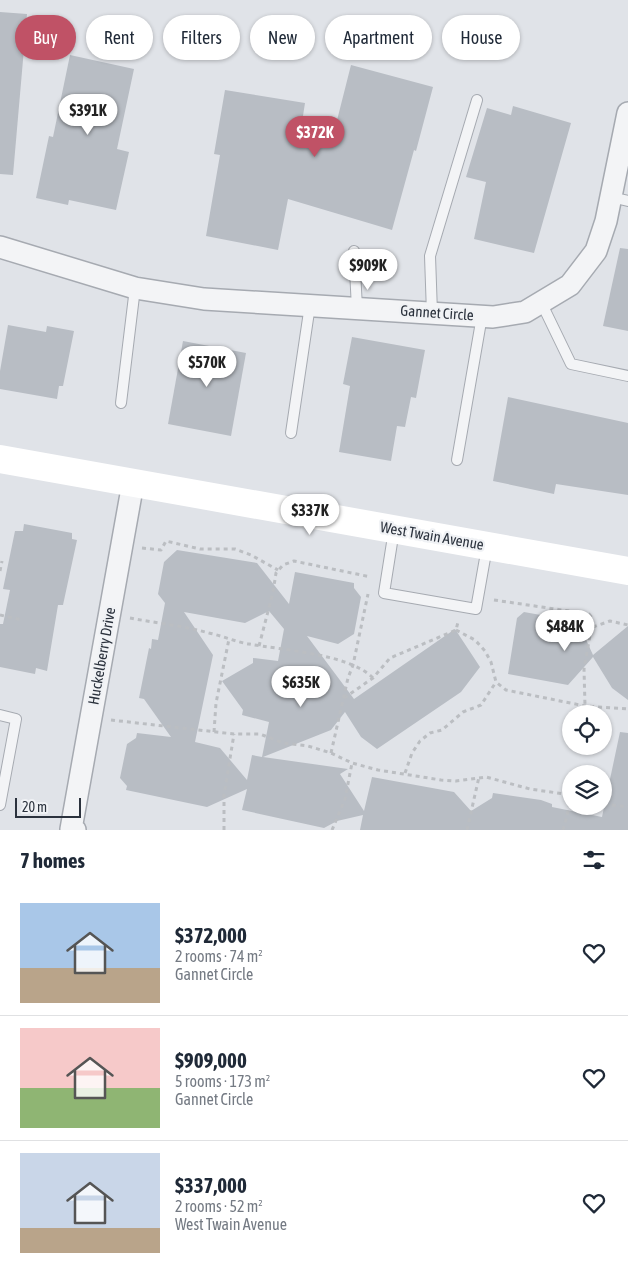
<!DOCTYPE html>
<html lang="en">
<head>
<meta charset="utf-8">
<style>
	body { margin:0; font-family:"Asap Condensed",sans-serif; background:#f2f2f3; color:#1f2937; height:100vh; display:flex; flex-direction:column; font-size:19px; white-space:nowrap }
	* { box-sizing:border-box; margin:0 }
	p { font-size:16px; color:#747a83 }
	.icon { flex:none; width:28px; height:28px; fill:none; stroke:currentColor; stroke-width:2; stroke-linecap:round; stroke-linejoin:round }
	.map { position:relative; height:830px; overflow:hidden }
	.details { display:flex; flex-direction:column; background:#fff; flex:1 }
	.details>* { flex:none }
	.hud { position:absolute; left:15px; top:15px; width:599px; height:45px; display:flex; gap:10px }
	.buttons { position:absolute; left:562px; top:705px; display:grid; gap:10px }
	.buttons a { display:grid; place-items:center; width:50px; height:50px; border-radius:50%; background:#fff; box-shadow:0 1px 4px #0004; font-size:25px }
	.scale { position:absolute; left:15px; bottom:12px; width:66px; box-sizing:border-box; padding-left:5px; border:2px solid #2b323d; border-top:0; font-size:14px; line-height:18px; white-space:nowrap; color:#2b323d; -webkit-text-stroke:4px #f0f2f5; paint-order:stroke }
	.price { position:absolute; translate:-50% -42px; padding:0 11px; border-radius:18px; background:#fff; color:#222; font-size:16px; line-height:32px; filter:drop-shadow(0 1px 2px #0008) }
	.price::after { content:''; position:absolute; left:50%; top:30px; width:15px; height:11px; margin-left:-8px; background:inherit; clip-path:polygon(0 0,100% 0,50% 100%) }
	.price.on { background:#c05266; color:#fff }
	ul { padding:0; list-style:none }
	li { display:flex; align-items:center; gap:15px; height:125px; padding:0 20px }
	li+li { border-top:1px solid #e0e1e3 }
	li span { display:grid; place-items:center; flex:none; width:140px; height:100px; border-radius:0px; color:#555 }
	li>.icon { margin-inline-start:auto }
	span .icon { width:60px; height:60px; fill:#fffc; stroke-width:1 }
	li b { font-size:21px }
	h2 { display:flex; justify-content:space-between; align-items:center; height:60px; padding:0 20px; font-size:21px }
	.tag { padding:0 18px; border-radius:22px; background:#fff; box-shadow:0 1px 4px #0004; font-size:18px; line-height:45px }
	.tag.on { background:#c05266; color:#fff }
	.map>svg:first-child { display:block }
</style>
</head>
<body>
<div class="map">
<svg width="628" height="830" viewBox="0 0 628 830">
	<rect width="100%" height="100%" fill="#e0e3e8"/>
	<g fill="#b8bdc4" fill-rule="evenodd">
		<path d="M0,12l27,2 -14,161 -13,-1z"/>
		<path d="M70,55l64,14 -17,80 12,3 -13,58 -47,-10 -1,5 -32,-7 13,-62 4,1z"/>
		<path d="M351,65l82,22 -17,64 -2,-1 -22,80 -104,-31 -10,51 -72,-14 14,-81 -6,-1 11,-64 80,13 -5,32 31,9z"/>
		<path d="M513,106l58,17 -37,130 -60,-14 12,-57 -20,-5 21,-69 24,7z"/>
		<path d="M620,248l8,1v82l-25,-5z"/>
		<path d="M8,325l38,7 1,-6 27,5 -11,55h-4l-2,13 -57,-10v-18z"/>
		<path d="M352,337l73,13 -9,48 -5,-1 -6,30 -8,-1 -6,35 -52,-9 11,-66 -7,-2z"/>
		<path d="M183,341l63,12 -15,83 -63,-12z"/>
		<path d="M508,397l120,26v72l-72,-11 -2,10 -61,-13z"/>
		<path d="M24,524l48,9v6l5,1 -14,65h-5l-11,66 -11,-3 -1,6 -35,-7v-43h3l7,-34 -7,-1 12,-58h8z"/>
		<path d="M177,550l80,13 32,41 6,-32 59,11v5l7,9 -7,37 -16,10 -31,-8 47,63 101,-70 25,38 -19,25 -84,57 -16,-12 -16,-25 -14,18 -68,27 85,12 -8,5 24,37 8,-34 82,15 17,19 21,-13 1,-5 48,7 11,4v3l50,10 18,-85 8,1v97h-268l3,-15 -26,6 -13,7 -82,-18 5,-21 -40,18 -81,-17 1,-4 -7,-8 7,-34 9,-6 1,-5 34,4 -27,-38 -5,-1 10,-50 2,1 1,-10 6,1 7,-37 -7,-9 6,-32zM269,611l15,18 -6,32 -25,-3v5l-31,18 21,29 -1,5 27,7 -7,35 -10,-2 -5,25 -27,-32 -25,-6 18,-87 -29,-43 61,11z"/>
		<path d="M524,612l50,9 9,12 10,22 35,-29v74l-16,-12 -19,-31 -25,28 -60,-11 9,-56z"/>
	</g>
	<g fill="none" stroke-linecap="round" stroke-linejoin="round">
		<g stroke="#a6aab1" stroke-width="12">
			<g id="lane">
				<path d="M611,197l17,4"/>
				<path d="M354,251l3,57"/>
				<path d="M541,302l30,62 57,12"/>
				<path d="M432,313l-2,-57 47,-156"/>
				<path d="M121,403l14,-115"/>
				<path d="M291,433l19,-128"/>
				<path d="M457,460l25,-144"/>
				<path d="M394,530l-10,63 92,16 11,-62"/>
				<path d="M0,715l16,4 -16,86"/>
			</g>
		</g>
		<g stroke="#a6aab1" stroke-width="24">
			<g id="street">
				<path d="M0,247l135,41 69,11 289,18 32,-5 45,-27 26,-34 10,-30 22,-108"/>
				<path d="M75,830l-4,-1 62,-346"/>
			</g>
		</g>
		<g stroke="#bbbec2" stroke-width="3" stroke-dasharray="4 4" stroke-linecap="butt">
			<path d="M142,548l19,2 5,-9 34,8h35l16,6 27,15"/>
			<path d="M0,571l2,-10"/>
			<path d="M494,600l95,14 4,5 -9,50 1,37"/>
			<path d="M0,615l22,5"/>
			<path d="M130,618c26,5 54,8 79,15 14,3 27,9 40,11 33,6 101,10 124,34"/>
			<path d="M593,627l17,-6 18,4"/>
			<path d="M456,630l19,10 10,11 6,11 5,20 10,8 79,16 43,3"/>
			<path d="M259,646l14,-54 3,-19 7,-8 11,-4 77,16"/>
			<path d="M344,698l29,-20 17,-20 66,-28 2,-8"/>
			<path d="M111,720l123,14h26l23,9 25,3 23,7 21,10 26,7 63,10 15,1 30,-4 44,12 41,6"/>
			<path d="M214,732l2,-29 13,-64"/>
			<path d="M331,753l17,-75 5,-13 15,-71"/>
			<path d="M405,773l7,-20 8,-12 10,-8 12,-3 21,-18 18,-7 15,-23"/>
			<path d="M604,804l24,3"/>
			<path d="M224,830v-35l10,-61"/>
			<path d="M332,830l13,-31 7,-36"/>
			<path d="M467,830l12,-53"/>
			<path d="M563,830l8,-30"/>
		</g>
		<use href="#lane" stroke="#f3f4f6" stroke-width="10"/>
		<use href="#street" stroke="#f3f4f6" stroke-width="21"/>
		<path stroke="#fff" stroke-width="28" d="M0,459l628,112"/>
	</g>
	<g text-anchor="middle" stroke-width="4.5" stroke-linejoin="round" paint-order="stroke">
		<g font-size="15" fill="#2b323d" stroke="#f0f2f5">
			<text transform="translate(437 313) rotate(4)" y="5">Gannet Circle</text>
			<text transform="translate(432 536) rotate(10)" y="5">West Twain Avenue</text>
			<text transform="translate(102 656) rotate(-80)" y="5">Huckelberry Drive</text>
		</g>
	</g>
</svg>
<div class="buttons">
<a><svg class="icon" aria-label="locate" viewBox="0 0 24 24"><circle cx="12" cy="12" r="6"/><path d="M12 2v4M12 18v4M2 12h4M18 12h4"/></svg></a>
<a><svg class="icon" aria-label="layers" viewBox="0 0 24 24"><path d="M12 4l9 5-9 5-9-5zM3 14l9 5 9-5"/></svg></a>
</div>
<div class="scale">20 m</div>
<b class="price" style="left:88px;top:136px">$391K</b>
<b class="price on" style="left:315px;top:158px">$372K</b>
<b class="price" style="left:368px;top:291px">$909K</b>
<b class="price" style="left:207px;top:388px">$570K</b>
<b class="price" style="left:310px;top:536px">$337K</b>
<b class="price" style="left:565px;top:652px">$484K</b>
<b class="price" style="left:301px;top:708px">$635K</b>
<div class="hud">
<a class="tag on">Buy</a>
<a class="tag">Rent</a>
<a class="tag">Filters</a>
<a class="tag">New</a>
<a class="tag">Apartment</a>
<a class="tag">House</a>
</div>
</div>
<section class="details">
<h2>7 homes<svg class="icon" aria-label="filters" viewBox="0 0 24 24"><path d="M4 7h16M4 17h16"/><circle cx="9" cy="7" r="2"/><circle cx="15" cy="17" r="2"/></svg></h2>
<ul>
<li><span style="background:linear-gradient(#a9c7e8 65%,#b9a48a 0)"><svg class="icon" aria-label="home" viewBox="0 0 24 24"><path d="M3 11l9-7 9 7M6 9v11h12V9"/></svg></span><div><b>$372,000</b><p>2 rooms · 74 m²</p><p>Gannet Circle</p></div><svg class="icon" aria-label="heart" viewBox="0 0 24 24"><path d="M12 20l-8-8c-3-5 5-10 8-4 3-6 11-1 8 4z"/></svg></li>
<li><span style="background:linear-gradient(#f6c9c9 60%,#8fb573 0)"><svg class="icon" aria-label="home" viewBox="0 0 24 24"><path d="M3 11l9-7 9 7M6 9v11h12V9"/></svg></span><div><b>$909,000</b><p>5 rooms · 173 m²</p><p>Gannet Circle</p></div><svg class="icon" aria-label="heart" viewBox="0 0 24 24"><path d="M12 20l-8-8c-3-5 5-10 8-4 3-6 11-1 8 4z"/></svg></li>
<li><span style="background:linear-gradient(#c9d6e8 75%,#b9a48a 0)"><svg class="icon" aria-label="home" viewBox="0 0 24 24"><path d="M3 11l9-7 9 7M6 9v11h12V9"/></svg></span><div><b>$337,000</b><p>2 rooms · 52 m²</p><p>West Twain Avenue</p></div><svg class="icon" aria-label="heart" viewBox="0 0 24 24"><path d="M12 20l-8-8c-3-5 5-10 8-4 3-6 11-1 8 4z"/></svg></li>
</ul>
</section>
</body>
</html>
